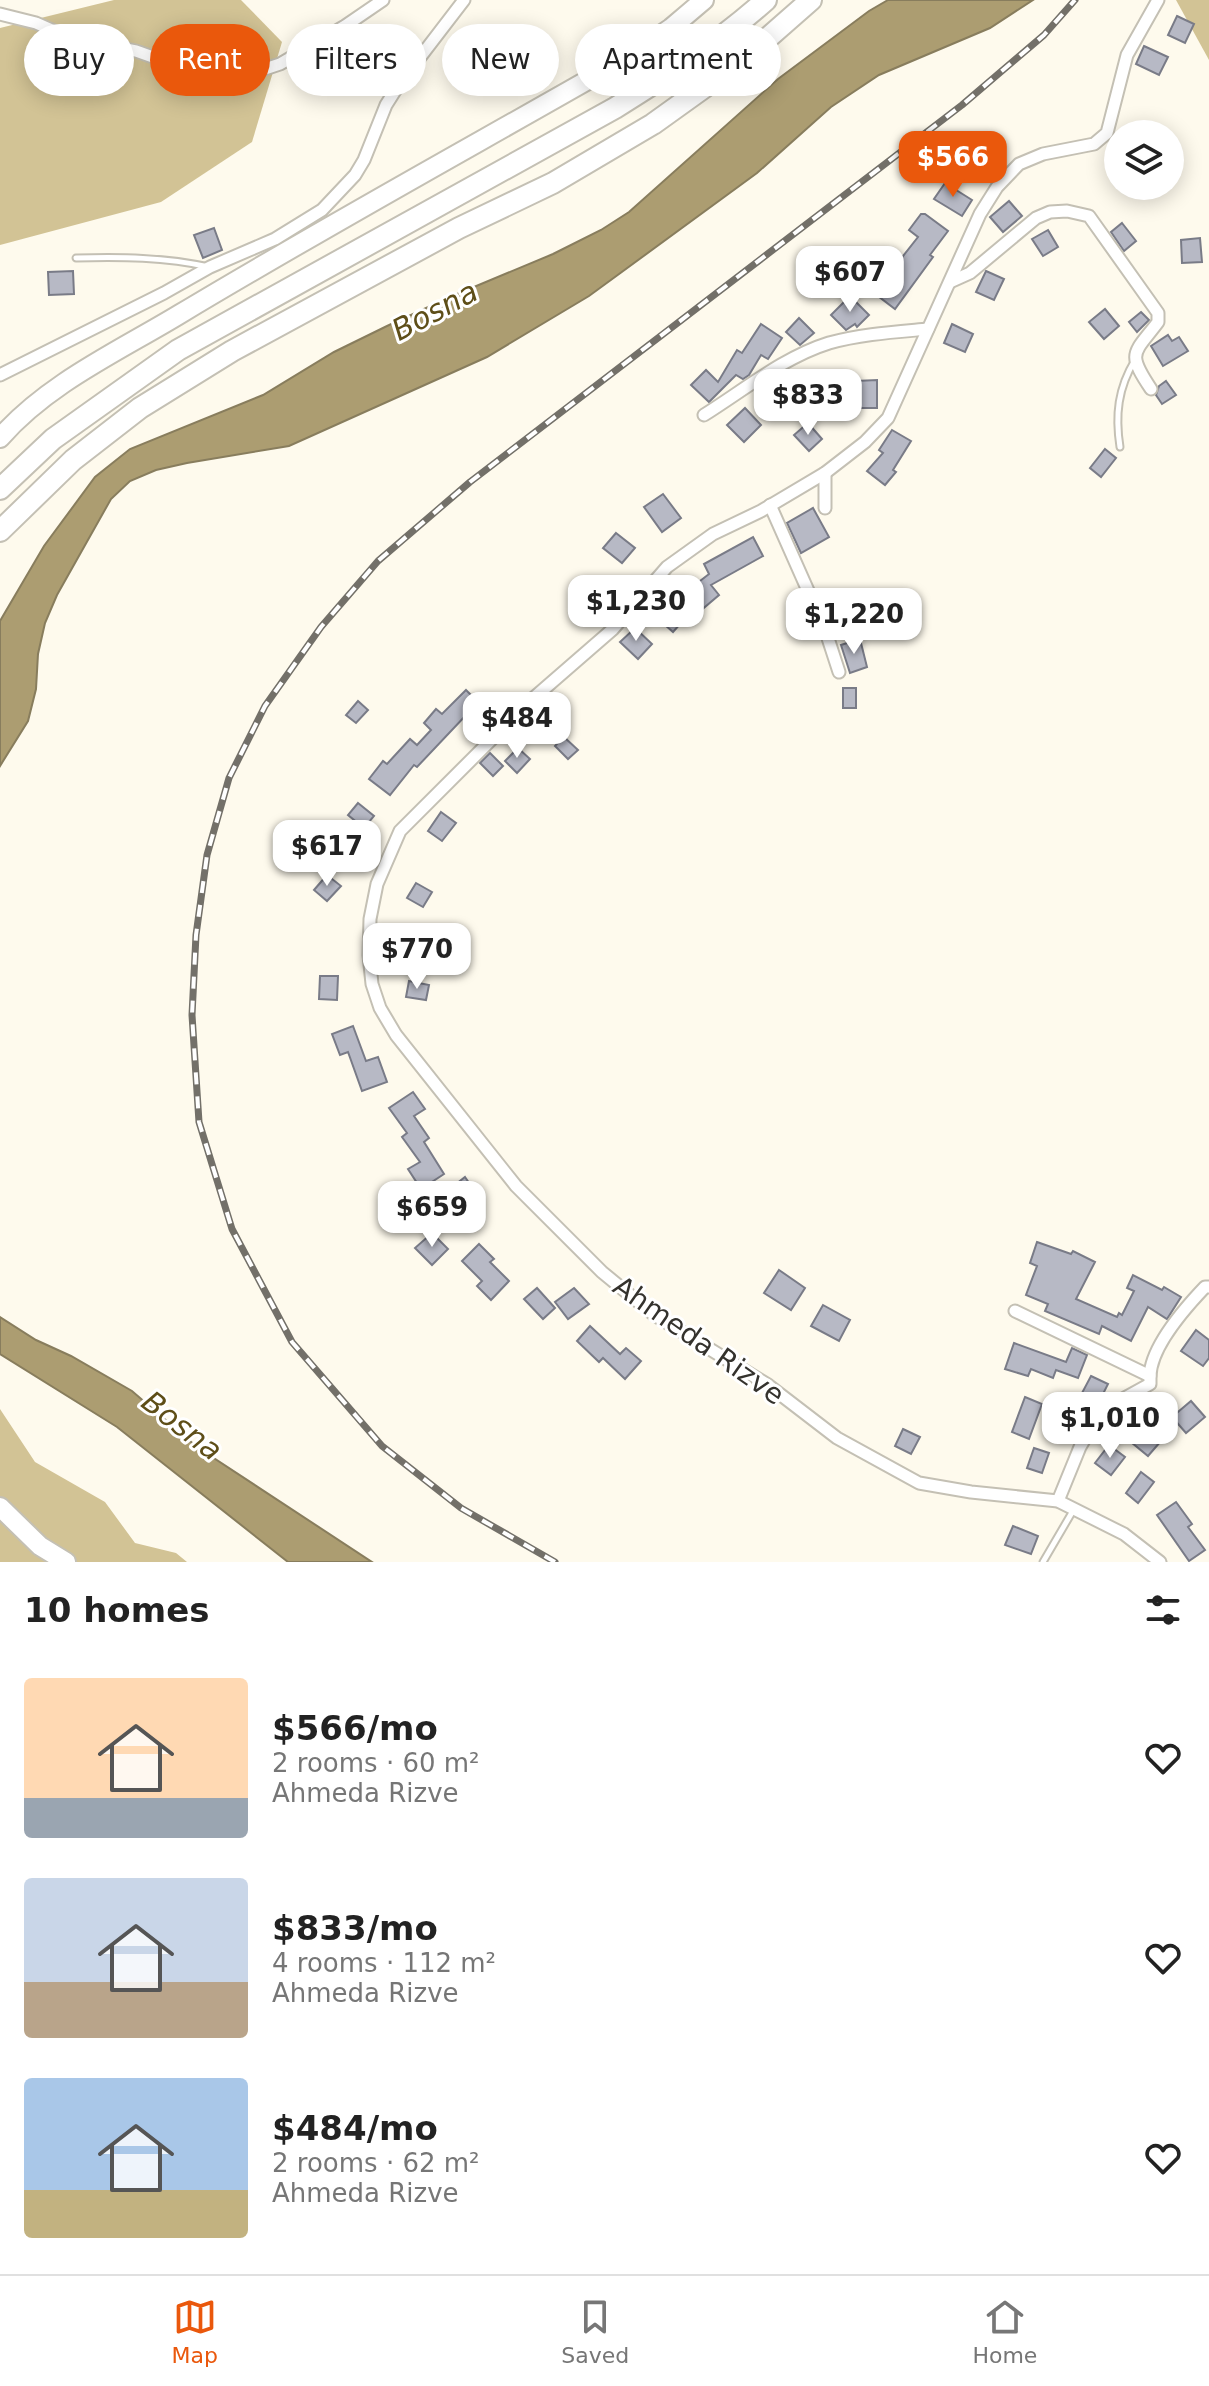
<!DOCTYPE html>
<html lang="en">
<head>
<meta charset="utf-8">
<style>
	body { margin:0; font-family:"DejaVu Sans",sans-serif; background:#f2f2f2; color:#222; height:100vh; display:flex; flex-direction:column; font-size:30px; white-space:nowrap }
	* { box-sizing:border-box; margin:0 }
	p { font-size:26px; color:#767676 }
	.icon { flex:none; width:44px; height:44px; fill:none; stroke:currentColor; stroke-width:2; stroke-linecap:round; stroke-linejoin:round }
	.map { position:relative; height:1562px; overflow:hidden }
	.side { display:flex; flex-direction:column; background:#fff; flex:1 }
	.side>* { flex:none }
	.hud { position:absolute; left:24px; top:24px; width:800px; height:72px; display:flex; gap:16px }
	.fabs { position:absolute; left:1104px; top:120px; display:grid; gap:16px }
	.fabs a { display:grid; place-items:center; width:80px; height:80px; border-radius:50%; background:#fff; box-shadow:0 4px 20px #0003; font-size:40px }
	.price { position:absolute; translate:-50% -68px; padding:0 18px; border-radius:16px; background:#fff; color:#222; font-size:26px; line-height:52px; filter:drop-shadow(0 2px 4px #0008) }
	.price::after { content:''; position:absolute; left:50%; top:48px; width:24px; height:18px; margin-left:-12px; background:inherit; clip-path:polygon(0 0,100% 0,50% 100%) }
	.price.on { background:#ea580c; color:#fff }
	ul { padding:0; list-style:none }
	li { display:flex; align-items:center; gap:24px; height:200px; padding:0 24px }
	li span { display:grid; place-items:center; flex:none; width:224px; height:160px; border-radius:8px; color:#555 }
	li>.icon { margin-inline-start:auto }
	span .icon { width:96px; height:96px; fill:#fffc; stroke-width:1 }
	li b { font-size:34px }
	h2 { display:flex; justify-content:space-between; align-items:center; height:96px; padding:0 24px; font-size:34px }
	.tag { padding:0 28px; border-radius:36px; background:#fff; box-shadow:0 4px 20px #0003; font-size:28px; line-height:72px }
	.tag.on { background:#ea580c; color:#fff }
	.tab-bar { display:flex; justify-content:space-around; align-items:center; height:112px; border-top:2px solid #e0e0e0; background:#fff; font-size:22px; color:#767676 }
	.tab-bar a { display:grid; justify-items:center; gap:4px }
	.tab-bar .on { color:#ea580c }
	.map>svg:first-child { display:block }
</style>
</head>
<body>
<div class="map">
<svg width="1209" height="1562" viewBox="0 0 1209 1562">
	<rect width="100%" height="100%" fill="#fefaed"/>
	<g fill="#d2c395">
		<path d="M114,0h127l41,42 -30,100 -91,60 -161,43v-217z"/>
		<path d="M1176,0h33v60z"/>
		<path d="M0,1409l35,53 70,40 30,41 41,10 11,9h-187z"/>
	</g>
	<g fill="#ac9d71" stroke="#887d5d" stroke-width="2">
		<path d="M888,0h145l-43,28 -111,47 -48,32 -74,66 -168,123 -102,61 -198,89 -102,17 -31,7 -26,11 -19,18 -54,96 -12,28 -7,31 -2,35 -8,32 -28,45v-145l44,-75 51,-69 35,-28 133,-54 71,-43 53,-26 63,-29 103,-43 48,-24 28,-18 149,-133 91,-68z"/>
		<path d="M0,1317l36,23 35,16 61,35 65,56 175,115h-84l-171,-135 -117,-73z"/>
	</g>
	<g fill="#b7b9c5" stroke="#797b87" stroke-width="2">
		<path d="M1177,16l17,8 -9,19 -17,-8z"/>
		<path d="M1144,46l24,11 -9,18 -23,-11z"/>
		<path d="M945,183l27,17 -10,16 -28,-17z"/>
		<path d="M1009,201l13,15 -19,16 -13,-15z"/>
		<path d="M921,214h4l23,17 -18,24 3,2 -38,52 -21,-16 44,-56 -9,-7z"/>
		<path d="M1122,223l14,18 -12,10 -13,-19z"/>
		<path d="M214,228l8,22 -19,8 -9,-23z"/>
		<path d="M1048,230l10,17 -15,9 -11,-17z"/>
		<path d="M1200,238l2,24 -20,1 -1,-23z"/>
		<path d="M73,271l1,23 -25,1 -1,-23z"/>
		<path d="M986,271l18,8 -10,21 -18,-8z"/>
		<path d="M850,296l19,19 -12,12 -2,-3 -9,6 -15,-15z"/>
		<path d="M1105,309l14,17 -15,13 -15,-17z"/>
		<path d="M1141,312l8,8 -12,12 -8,-10z"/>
		<path d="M799,318l15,15 -14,12 -14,-13z"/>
		<path d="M761,324l21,14 -14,21 -7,-4 -12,20 -6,4 -7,-4 -27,27 -18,-17 15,-15 12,12 19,-32 5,3z"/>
		<path d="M952,324l21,10 -8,18 -21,-9z"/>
		<path d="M1168,335l4,6 7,-4 9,14 -25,15 -12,-20z"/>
		<path d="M794,371l16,15 -12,12 -16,-15z"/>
		<path d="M877,380v28h-21v-27z"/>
		<path d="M1166,381l10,14 -14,9 -6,-9 3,-9z"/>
		<path d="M745,408l16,17 -17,17 -17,-17z"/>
		<path d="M808,423l14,16 -13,12 -15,-16z"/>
		<path d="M892,430l19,11 -18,29 3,2 -11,13 -18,-14 16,-18 -4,-3z"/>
		<path d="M1105,449l11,9 -15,19 -11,-9z"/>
		<path d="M663,494l18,24 -19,14 -18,-25z"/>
		<path d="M813,508l16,29 -28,16 -14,-30z"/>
		<path d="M616,533l19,15 -13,15 -19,-15z"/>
		<path d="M753,537l10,19 -52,29 8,10 -20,17 -4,-5 -22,25 -17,-15 14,-17 3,2 36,-28 -5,-10z"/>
		<path d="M635,628l17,16 -14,15 -18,-17z"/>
		<path d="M860,639l7,28 -17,6 -9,-28z"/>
		<rect x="843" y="688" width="13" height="20"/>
		<path d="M466,690l15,15 -10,11 -3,-3 -51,54 -3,-2 -24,30 -21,-16 14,-18 4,3 23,-25 7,6 14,-15 -7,-7 12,-14 6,5z"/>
		<path d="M557,697l9,11 -16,12 -8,-11z"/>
		<path d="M358,701l10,9 -12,13 -10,-8z"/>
		<path d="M564,737l14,13 -10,9 -13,-13z"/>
		<path d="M518,748l12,11 -13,14 -12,-12z"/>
		<path d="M490,753l13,13 -10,10 -13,-13z"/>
		<path d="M358,803l16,13 -10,12 -16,-13z"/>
		<path d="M441,812l15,11 -14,18 -14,-10z"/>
		<path d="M327,875l14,11 -14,15 -13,-11z"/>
		<path d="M416,883l16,9 -9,15 -16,-9z"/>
		<path d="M320,976h18l-1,24 -18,-1z"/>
		<path d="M409,981l20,4 -3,15 -20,-3z"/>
		<path d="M353,1026l13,35 12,-4 9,25 -25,9 -14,-39 -8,3 -8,-21z"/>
		<path d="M413,1092l12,17 -11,7 15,22 -5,4 20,32 -23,15 -13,-20 12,-7 -18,-25 5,-4 -18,-25z"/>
		<path d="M465,1177l11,16 -19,13 -11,-14z"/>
		<path d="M432,1233l16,16 -16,16 -17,-17z"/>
		<path d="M1037,1242l34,12 2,-3 22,11 -19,37 41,18 2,-4 3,2 12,-24 -7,-3 6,-13 29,15 2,-3 17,10 -14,22 -19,-12 -17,34 -29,-15 -3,8 -54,-23 3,-7 -22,-9 11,-29 -7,-3z"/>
		<path d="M479,1244l15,15 -4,3 19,19 -18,19 -14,-14 5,-5 -20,-20z"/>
		<path d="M779,1270l26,18 -14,22 -27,-17z"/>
		<path d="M537,1288l18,20 -12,11 -19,-20z"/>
		<path d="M574,1288l15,16 -21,15 -13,-17z"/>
		<path d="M823,1305l27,15 -11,21 -28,-15z"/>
		<path d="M590,1326l30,28 6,-6 15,13 -16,18 -22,-21 -4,4 -22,-21z"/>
		<path d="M1196,1330l13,10v18l-6,8 -22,-15z"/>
		<path d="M1014,1343l52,19 6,-14 15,7 -9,23 -22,-8 -3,8 -22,-9 -3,7 -23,-7z"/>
		<path d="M1091,1376l17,8 -9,18 -17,-9z"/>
		<path d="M1025,1397l17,7 -13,35 -17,-7z"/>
		<path d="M1191,1401l14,16 -19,16 -14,-16z"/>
		<path d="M1150,1419l17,15 -19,22 -17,-14z"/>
		<path d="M903,1429l17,8 -9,17 -16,-8z"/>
		<path d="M1109,1445l16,12 -14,18 -16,-12z"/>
		<path d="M1034,1448l15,5 -7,20 -15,-5z"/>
		<path d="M1141,1472l13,10 -16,21 -12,-10z"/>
		<path d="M1176,1502l16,22 -4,3 17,23 -16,11 -32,-46z"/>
		<path d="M1013,1526l25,10 -7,18 -26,-9z"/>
	</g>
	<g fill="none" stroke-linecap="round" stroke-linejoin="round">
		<g stroke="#c4c0b4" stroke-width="9">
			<g id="service">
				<path d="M76,258c46,-1 88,-1 133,9"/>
				<path d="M1120,447c-5,-32 -2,-59 15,-87"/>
				<path d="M1043,1562l31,-53"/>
			</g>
		</g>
		<g stroke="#c4c0b4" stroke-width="15">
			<g id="minor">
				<path d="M1158,0l-31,55 -20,78 -13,11 -51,10 -24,10 -22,23 -17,27 -92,204 -23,24 -40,31 -64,38 -48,23 -46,33 -54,62 -84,73 -129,129 -23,53 -7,35 -1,36 3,29 8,24 16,27 120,151 86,86 51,42 115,71 69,53 82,45 52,9 87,9 66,33 36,28"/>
				<path d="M0,14l36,9 34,15 66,13 62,22 24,3 28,-2 30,-10 65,-38 38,-26"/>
				<path d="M950,282l20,-9 66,-55 14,-6 17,-1 22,5 69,97v9c-24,32 -32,30 -7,67"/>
				<path d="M0,375l164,-82 46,-26 65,-28 47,-29 33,-35 9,-15 22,-55 12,-19 66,-86"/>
				<path d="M704,415c40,-25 80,-58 125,-72 32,-9 66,-11 99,-14"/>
				<path d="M770,505l55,124 14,43"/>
				<path d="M825,508v-35"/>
				<path d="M1015,1311l135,65v8l-49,27 -21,36 -22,54"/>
				<path d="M1150,1376c1,-29 35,-68 55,-89h4"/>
			</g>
		</g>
		<g stroke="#c4c0b4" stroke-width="22">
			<g id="primary">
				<path d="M0,438c48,-55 119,-87 180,-124 148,-89 300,-172 450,-258l41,-28 33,-28"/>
				<path d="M0,1507l40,39 26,16"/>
			</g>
		</g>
		<g stroke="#c4c0b4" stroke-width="24">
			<g id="motorway">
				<path d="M0,489l53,-50 125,-89 437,-242c53,-33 104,-66 151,-108"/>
				<path d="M0,531l73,-71 67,-52 92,-57 227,-123 94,-45 100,-59 92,-66 66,-58"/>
			</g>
		</g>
		<use href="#service" stroke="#fff" stroke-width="5"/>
		<use href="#minor" stroke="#fff" stroke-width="11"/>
		<use href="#primary" stroke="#fff" stroke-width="18"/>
		<use href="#motorway" stroke="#fff" stroke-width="20"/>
		<g stroke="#737069" stroke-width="7">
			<path id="rail" d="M555,1562l-94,-54 -79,-62 -90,-104 -60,-113 -33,-107 -7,-107 4,-80 11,-80 22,-77 36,-72 56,-79 57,-66 92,-79 492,-377 82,-70 31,-35"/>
		</g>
		<use href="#rail" stroke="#fff" stroke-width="4" stroke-dasharray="12" stroke-linecap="butt"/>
	</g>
	<g text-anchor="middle" stroke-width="6" stroke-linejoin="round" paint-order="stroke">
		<g font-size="28" fill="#34322d" stroke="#fff">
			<text transform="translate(699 1340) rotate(35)" y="10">Ahmeda Rizve</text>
		</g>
		<g font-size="30" font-style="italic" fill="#5e4e18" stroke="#fff">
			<text transform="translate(435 311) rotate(-28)" y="10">Bosna</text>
			<text transform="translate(182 1426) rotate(38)" y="10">Bosna</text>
		</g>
	</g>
</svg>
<div class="fabs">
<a><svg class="icon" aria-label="layers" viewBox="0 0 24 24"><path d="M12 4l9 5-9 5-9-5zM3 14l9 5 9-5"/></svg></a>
</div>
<b class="price on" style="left:953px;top:199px">$566</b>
<b class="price" style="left:850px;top:314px">$607</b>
<b class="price" style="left:808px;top:437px">$833</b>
<b class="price" style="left:636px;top:643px">$1,230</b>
<b class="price" style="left:854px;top:656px">$1,220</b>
<b class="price" style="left:517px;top:760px">$484</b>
<b class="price" style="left:327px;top:888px">$617</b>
<b class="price" style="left:417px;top:991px">$770</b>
<b class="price" style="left:432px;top:1249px">$659</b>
<b class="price" style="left:1110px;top:1460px">$1,010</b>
<div class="hud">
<a class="tag">Buy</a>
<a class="tag on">Rent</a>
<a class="tag">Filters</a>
<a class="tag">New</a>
<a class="tag">Apartment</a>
</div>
</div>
<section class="side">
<h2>10 homes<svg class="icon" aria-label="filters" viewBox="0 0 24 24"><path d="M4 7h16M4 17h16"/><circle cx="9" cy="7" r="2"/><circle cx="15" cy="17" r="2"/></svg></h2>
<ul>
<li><span style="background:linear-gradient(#ffd9b3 75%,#9aa5b1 0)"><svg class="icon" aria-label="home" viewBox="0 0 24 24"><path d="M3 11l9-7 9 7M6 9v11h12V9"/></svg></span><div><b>$566/mo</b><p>2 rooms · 60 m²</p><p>Ahmeda Rizve</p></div><svg class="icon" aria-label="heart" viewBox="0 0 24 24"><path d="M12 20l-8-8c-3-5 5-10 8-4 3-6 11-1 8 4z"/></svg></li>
<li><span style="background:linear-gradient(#c9d6e8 65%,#b9a48a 0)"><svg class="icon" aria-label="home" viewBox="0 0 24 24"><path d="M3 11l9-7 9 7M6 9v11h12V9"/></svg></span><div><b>$833/mo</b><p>4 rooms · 112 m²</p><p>Ahmeda Rizve</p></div><svg class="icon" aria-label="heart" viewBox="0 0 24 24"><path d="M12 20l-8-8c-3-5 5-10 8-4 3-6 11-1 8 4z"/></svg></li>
<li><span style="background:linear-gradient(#a9c7e8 70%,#c2b280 0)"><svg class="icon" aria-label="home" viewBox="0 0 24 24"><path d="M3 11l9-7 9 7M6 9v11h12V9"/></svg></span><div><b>$484/mo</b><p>2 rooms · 62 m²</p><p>Ahmeda Rizve</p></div><svg class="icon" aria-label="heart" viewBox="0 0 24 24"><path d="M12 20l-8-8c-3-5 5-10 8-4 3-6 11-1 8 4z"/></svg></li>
</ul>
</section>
<nav class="tab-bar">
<a class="on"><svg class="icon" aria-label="map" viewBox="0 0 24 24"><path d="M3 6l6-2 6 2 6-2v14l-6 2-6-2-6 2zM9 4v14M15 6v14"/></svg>Map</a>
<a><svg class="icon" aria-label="saved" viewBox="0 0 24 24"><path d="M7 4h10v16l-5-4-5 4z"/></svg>Saved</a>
<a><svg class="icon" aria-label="home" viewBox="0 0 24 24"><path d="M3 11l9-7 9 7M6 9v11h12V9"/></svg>Home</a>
</nav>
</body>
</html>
